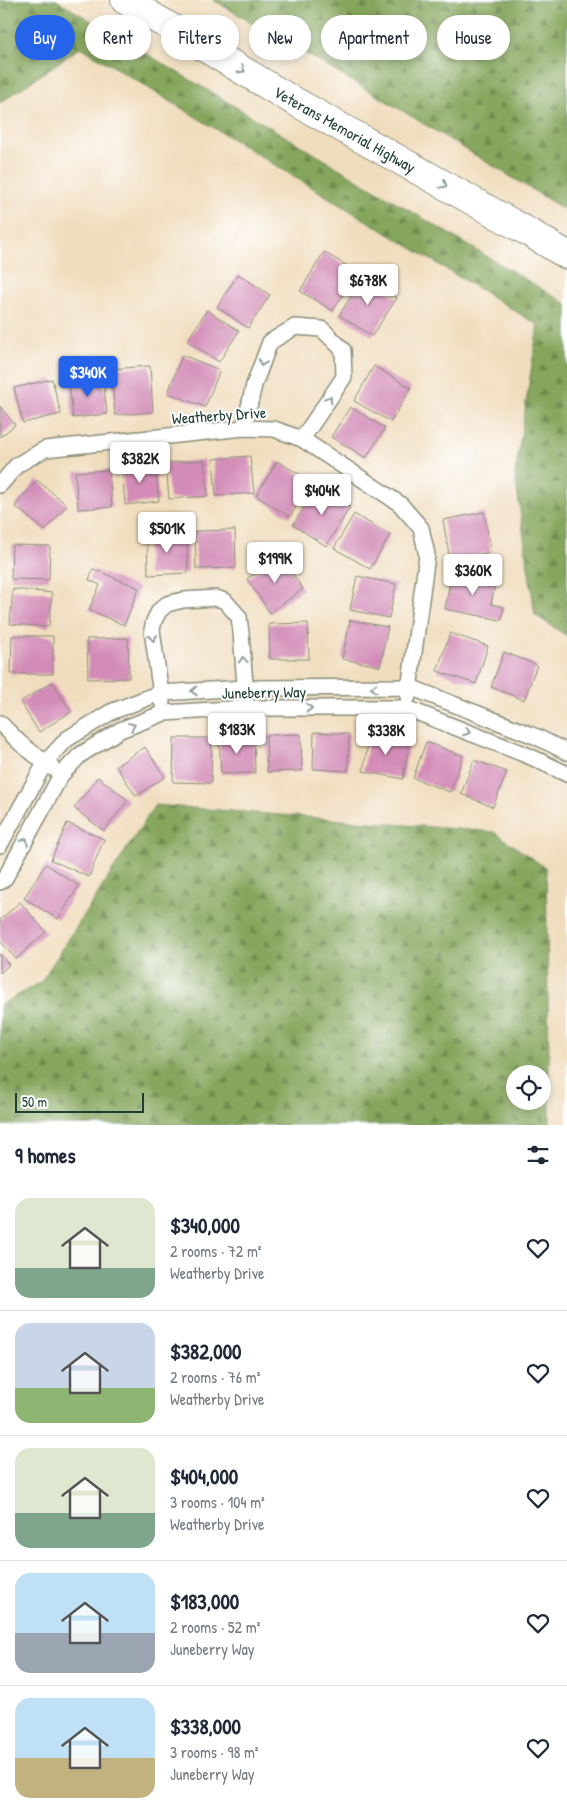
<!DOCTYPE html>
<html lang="en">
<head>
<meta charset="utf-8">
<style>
	body { margin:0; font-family:"Patrick Hand",sans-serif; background:#f6f6f7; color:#1f2937; height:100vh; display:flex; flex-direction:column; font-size:19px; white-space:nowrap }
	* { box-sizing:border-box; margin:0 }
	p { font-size:16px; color:#747a83 }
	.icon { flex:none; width:28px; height:28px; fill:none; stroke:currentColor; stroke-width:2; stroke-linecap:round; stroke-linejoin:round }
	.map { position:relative; height:1125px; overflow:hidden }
	.sheet { display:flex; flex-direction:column; background:#fff; flex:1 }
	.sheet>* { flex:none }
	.banner { position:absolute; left:15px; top:15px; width:538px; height:45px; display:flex; gap:10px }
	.fabs { position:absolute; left:506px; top:1065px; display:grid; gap:10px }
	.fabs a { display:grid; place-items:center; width:45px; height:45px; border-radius:50%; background:#fff; box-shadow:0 2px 8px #0003; font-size:25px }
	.scale { position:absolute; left:15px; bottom:12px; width:129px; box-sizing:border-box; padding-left:5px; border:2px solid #1f3d34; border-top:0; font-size:14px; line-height:18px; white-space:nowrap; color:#1f3d34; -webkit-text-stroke:4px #fff; paint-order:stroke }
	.price { position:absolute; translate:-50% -42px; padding:0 11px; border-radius:5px; background:#fff; color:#222; font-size:16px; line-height:32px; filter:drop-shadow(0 1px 2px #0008) }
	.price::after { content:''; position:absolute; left:50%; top:30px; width:15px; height:11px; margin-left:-8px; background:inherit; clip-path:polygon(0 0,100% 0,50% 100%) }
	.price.current { background:#2563eb; color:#fff }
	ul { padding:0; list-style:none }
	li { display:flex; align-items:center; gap:15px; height:125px; padding:0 15px }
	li+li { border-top:1px solid #e0e1e3 }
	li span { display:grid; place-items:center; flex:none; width:140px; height:100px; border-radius:15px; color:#555 }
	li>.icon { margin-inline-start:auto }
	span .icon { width:60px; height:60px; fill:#fffc; stroke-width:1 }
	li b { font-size:21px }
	h2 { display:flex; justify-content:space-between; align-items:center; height:60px; padding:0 15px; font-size:21px }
	.chip { padding:0 18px; border-radius:22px; background:#fff; box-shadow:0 2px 8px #0003; font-size:18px; line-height:45px }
	.chip.current { background:#2563eb; color:#fff }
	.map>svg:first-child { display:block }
</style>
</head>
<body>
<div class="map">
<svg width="567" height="1125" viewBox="0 0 567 1125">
	<defs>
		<pattern id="forest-firs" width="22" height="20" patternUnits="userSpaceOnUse" patternTransform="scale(1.25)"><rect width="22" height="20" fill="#85a65b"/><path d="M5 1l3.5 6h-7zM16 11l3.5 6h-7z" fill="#6c884c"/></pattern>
	</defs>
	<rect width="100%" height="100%" fill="#fff"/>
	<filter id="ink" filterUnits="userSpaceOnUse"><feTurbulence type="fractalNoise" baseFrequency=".02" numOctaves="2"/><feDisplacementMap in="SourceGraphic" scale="10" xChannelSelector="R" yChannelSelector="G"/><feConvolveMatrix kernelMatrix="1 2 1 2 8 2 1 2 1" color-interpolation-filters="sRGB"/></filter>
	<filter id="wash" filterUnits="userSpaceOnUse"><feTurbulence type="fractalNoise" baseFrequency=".0096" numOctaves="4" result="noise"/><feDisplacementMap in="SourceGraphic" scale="20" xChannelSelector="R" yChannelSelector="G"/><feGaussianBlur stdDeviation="1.12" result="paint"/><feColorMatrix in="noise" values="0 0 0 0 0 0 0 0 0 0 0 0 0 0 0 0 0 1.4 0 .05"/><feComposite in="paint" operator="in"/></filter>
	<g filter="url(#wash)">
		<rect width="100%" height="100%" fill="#f0ddbe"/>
		<g fill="url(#forest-firs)" stroke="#527248" fill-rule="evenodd">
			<path d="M0,0h56l511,304v332l-32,-21 -20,-140 23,-150 -457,-278 -81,56z"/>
			<path d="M213,0h354v211l-189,-115z"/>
			<path d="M155,805l339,27 52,36 4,257h-550v-120l41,-23zM515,1074h27v27h-27z"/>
		</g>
		<g id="blocks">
			<g fill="#d38cb7">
				<path d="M324,252l33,20 -24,39 -33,-20z"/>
				<path d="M238,274l32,21 -22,33 -31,-21z"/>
				<path d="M364,276l33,22 -25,38 -33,-21z"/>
				<path d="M207,310l32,21 -20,31 -32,-21z"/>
				<path d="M182,355l38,15 -15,37 -37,-14z"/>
				<path d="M150,366l3,46 -38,3 -4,-46z"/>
				<path d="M374,366l37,22 -20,34 -37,-21z"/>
				<path d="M103,377l4,37 -34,4 -4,-37z"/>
				<path d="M52,379l9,35 -38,9 -9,-35z"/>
				<path d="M0,406l15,19 -15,12z"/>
				<path d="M350,407l35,21 -19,30 -35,-21z"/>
				<path d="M250,456l4,37 -38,3 -3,-37z"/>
				<path d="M204,460l4,36 -39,3 -3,-36z"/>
				<path d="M277,461l34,20 -21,36 -34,-21z"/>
				<path d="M155,464l4,37 -34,4 -3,-38z"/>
				<path d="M109,470l3,37 -34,2 -3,-37z"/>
				<path d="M37,480l30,25 -22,26 -30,-25z"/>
				<path d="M317,486l33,21 -24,39 -33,-21z"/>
				<path d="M484,512l7,40 -41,8 -7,-40z"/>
				<path d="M354,514l36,21 -20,34 -36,-21z"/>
				<path d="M235,530l1,38 -40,1 -1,-38z"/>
				<path d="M187,533l1,40 -40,2 -1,-41z"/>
				<path d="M12,545l38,1 -1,34 -38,-1z"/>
				<path d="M280,556l23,33 -33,24 -23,-34z"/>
				<path d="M93,569l46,19 -15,37 -35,-15 11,-25 -11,-5z"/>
				<path d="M452,571l44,9 -5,24 13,3 -3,13 -56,-11z"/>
				<path d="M357,576l39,8 -7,34 -39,-8z"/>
				<path d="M13,589l39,4 -3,34 -39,-3z"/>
				<path d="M350,620l38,7 -8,39 -38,-7z"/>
				<path d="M308,623l1,36h-39l-1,-35z"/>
				<path d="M450,633l38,13 -12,38 -39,-13z"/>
				<path d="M12,636h41v38h-42z"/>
				<path d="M128,638l1,40 -41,1 -1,-40z"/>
				<path d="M504,652l33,13 -13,35 -33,-13z"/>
				<path d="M52,682l19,30 -32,20 -19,-30z"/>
				<path d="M314,732l35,2 -1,37 -35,-2z"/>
				<path d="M301,734l1,37 -35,1 -1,-37z"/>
				<path d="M370,734l39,7 -6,38 -40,-8z"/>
				<path d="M254,736l1,37 -34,1 -2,-37z"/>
				<path d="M174,738h38l-1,45 -38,-1z"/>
				<path d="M426,742l37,14 -13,36 -37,-14z"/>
				<path d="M145,747l20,30 -29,19 -20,-30z"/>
				<path d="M474,760l33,12 -14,35 -32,-13z"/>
				<path d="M98,777l30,23 -24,31 -30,-23z"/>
				<path d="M67,823l37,16 -15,38 -38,-17z"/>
				<path d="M46,864l33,22 -21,33 -34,-21z"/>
				<path d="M20,902l26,30 -30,27 -16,-18v-21z"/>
				<path d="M0,954l9,11 -9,8z"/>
			</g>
		</g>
	</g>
	<g filter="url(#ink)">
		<use href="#blocks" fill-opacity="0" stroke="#888d79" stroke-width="1"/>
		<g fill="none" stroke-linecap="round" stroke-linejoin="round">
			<g stroke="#888d79" stroke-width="18">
				<g id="minor">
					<path d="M244,428l10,-43 16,-43 25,-15 27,2 21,21 1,27 -42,62"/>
					<path d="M0,485l17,-20 28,-16 199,-21 30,1 28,10 98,65 21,24 6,27 -19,142"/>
					<path d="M162,702l-10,-72 2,-9 5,-10 8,-7 16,-4 33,-2 9,3 14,16 2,16 5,64"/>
					<path d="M0,723l21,21 31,24"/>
					<path d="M0,845l45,-82 22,-24 44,-27 49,-19 85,-5 165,-1 127,50 30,15"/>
					<path d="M0,882l5,-4 56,-103 19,-20 40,-25 44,-17 83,-5h159l123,48 38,18"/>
				</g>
			</g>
			<g stroke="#888d79" stroke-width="30">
				<g id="motorway">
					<path id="s1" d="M125,0l162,97 243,136 37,22"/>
				</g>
			</g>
			<use href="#minor" stroke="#fff" stroke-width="15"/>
			<use href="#motorway" stroke="#fff" stroke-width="28"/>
		</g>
		<defs><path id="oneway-chevron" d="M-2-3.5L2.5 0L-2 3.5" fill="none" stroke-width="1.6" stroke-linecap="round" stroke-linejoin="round" transform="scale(1.25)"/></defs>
		<g stroke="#8f9e9a">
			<use href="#oneway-chevron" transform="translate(242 70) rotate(31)"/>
			<use href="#oneway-chevron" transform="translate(444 185) rotate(29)"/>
			<use href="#oneway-chevron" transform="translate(262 363) rotate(111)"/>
			<use href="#oneway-chevron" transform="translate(329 399) rotate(-56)"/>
			<use href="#oneway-chevron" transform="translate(153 638) rotate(84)"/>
			<use href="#oneway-chevron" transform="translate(243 660) rotate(-94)"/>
			<use href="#oneway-chevron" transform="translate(374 688) rotate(180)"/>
			<use href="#oneway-chevron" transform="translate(194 691) rotate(177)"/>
			<use href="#oneway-chevron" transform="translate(309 708)"/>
			<use href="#oneway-chevron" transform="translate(132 726) rotate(-22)"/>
			<use href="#oneway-chevron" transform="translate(467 732) rotate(21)"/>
			<use href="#oneway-chevron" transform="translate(25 841) rotate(-61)"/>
		</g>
	</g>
	<g text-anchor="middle" stroke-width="4" stroke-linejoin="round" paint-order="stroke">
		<g font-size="16" fill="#1f3d34" stroke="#fff">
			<text dy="6" stroke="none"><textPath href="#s1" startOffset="255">Veterans Memorial Highway</textPath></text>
			<text transform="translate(219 415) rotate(-4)" y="6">Weatherby Drive</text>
			<text transform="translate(264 692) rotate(-1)" y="6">Juneberry Way</text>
		</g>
	</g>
</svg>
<div class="fabs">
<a><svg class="icon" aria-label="locate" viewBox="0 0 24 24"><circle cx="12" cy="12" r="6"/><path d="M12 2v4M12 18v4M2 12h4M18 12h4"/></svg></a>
</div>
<div class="scale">50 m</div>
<b class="price" style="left:368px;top:306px">$678K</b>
<b class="price current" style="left:88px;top:398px">$340K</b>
<b class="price" style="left:140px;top:484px">$382K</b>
<b class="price" style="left:322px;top:516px">$404K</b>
<b class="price" style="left:167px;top:554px">$501K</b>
<b class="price" style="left:275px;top:584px">$199K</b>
<b class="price" style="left:473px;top:596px">$360K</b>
<b class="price" style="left:237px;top:755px">$183K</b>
<b class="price" style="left:386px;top:756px">$338K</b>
<div class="banner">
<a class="chip current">Buy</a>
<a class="chip">Rent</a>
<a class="chip">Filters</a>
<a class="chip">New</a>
<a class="chip">Apartment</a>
<a class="chip">House</a>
</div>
</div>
<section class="sheet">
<h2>9 homes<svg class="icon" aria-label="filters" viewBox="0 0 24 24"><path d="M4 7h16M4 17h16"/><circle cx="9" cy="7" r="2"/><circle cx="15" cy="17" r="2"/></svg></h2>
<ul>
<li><span style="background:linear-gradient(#dfe7d0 70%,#7fa58c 0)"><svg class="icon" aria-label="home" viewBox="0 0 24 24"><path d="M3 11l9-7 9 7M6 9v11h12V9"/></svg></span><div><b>$340,000</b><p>2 rooms · 72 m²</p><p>Weatherby Drive</p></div><svg class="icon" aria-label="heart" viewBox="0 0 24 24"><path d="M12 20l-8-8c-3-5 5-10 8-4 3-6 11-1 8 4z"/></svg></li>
<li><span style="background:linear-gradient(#c9d6e8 65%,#8fb573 0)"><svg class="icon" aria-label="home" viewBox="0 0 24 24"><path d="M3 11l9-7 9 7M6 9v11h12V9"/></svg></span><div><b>$382,000</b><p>2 rooms · 76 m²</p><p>Weatherby Drive</p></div><svg class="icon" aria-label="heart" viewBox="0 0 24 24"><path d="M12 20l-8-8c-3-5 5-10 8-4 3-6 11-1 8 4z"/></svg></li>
<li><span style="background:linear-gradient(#dfe7d0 65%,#7fa58c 0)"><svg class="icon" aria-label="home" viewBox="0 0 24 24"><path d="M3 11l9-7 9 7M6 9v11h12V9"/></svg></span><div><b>$404,000</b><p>3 rooms · 104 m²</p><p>Weatherby Drive</p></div><svg class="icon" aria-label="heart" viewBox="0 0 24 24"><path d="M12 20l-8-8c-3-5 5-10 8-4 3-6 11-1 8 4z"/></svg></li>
<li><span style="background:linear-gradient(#bfe0f5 60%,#9aa5b1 0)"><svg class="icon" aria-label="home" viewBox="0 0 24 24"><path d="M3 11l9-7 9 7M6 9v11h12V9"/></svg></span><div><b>$183,000</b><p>2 rooms · 52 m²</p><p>Juneberry Way</p></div><svg class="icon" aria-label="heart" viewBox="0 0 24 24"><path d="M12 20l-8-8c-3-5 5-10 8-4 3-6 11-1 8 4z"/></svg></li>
<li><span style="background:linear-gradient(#bfe0f5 60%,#c2b280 0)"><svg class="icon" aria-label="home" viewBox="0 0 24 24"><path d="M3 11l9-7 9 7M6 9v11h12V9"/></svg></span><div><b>$338,000</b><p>3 rooms · 98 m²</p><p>Juneberry Way</p></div><svg class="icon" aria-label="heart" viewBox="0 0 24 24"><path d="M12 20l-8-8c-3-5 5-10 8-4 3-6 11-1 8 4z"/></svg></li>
</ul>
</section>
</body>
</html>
